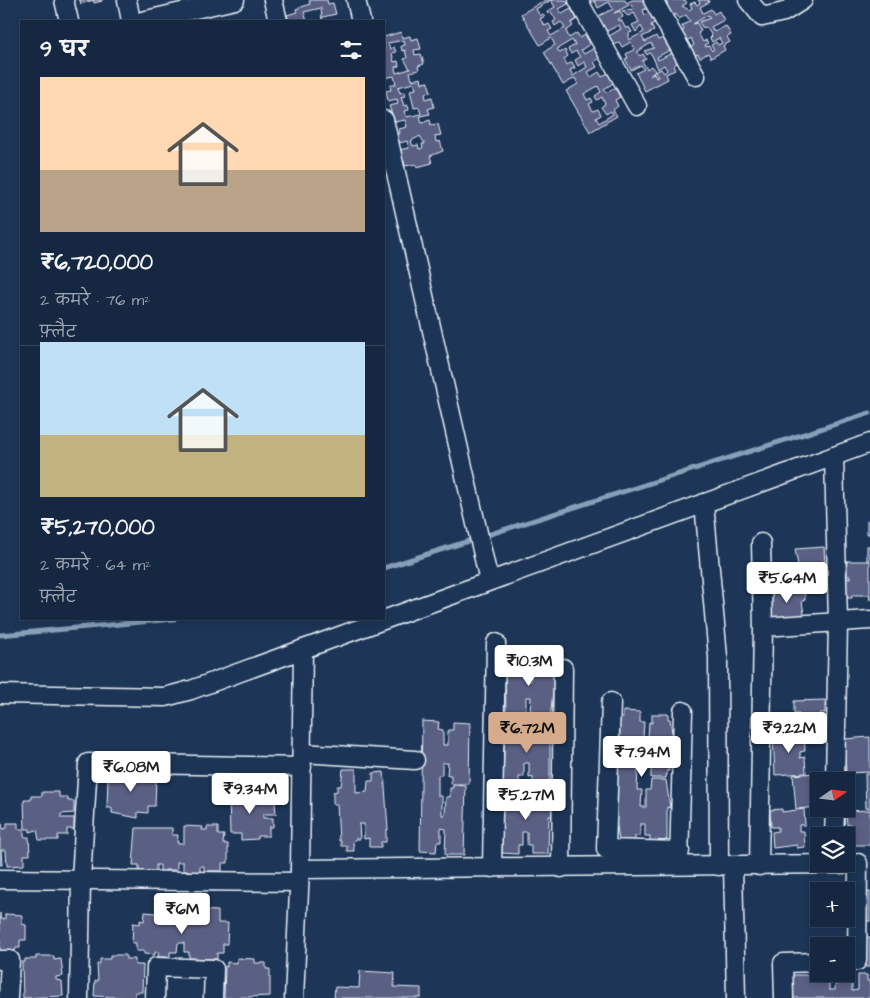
<!DOCTYPE html>
<html lang="hi">
<head>
<meta charset="utf-8">
<style>
	body { margin:0; font-family:"Architects Daughter","Playpen Sans Deva",sans-serif; background:#1f3048; color:#f1f3f6; height:100vh; display:flex; flex-direction:column; font-size:19px; white-space:nowrap }
	* { box-sizing:border-box; margin:0 }
	p { font-size:16px; color:#9ea6b1 }
	.icon { flex:none; width:28px; height:28px; fill:none; stroke:currentColor; stroke-width:2; stroke-linecap:round; stroke-linejoin:round }
	.map { position:relative; flex:1; overflow:hidden }
	.drawer { position:absolute; left:20px; top:20px; width:365px; height:600px; display:flex; flex-direction:column; background:#162841; border-radius:0px; box-shadow:0 2px 8px #0003,0 0 0 1px #35445a }
	.drawer>* { flex:none }
	.needle { width:32px; rotate:76deg }
	.tools { position:absolute; left:810px; top:772px; display:grid; gap:10px }
	.tools a { display:grid; place-items:center; width:45px; height:45px; border-radius:0px; background:#162841; box-shadow:0 2px 8px #0003,0 0 0 1px #35445a; font-size:25px }
	.price { position:absolute; translate:-50% -42px; padding:0 11px; border-radius:5px; background:#fff; color:#222; font-size:16px; line-height:32px; filter:drop-shadow(0 1px 2px #0008) }
	.price::after { content:''; position:absolute; left:50%; top:30px; width:15px; height:11px; margin-left:-8px; background:inherit; clip-path:polygon(0 0,100% 0,50% 100%) }
	.price.on { background:#d6ab8b; color:#111 }
	ul { padding:0; list-style:none }
	li { display:grid; align-content:center; gap:10px; height:265px; padding:0 20px }
	li+li { border-top:1px solid #35445a }
	li span { display:grid; place-items:center; height:155px; border-radius:0px; color:#555 }
	li>.icon { margin-inline-start:auto }
	span .icon { width:90px; height:90px; fill:#fffc; stroke-width:1 }
	li b { font-size:21px }
	h2 { display:flex; justify-content:space-between; align-items:center; height:60px; padding:0 20px; font-size:21px }
	.map>svg:first-child { display:block }
</style>
</head>
<body>
<div class="map">
<svg width="870" height="998" viewBox="0 0 870 998">
	<rect width="100%" height="100%" fill="#1d3557"/>
	<filter id="ink" filterUnits="userSpaceOnUse"><feTurbulence type="fractalNoise" baseFrequency=".02" numOctaves="2"/><feDisplacementMap in="SourceGraphic" scale="10" xChannelSelector="R" yChannelSelector="G"/><feConvolveMatrix kernelMatrix="1 2 1 2 8 2 1 2 1" color-interpolation-filters="sRGB"/></filter>
	<g filter="url(#ink)">
		<g fill="none" stroke-linecap="round" stroke-linejoin="round">
			<g stroke="#879fb8" stroke-width="5">
				<path d="M384,568l486,-155"/>
				<path d="M0,635l174,-16"/>
			</g>
		</g>
		<g fill="#5a5f84" stroke="#e8f1f8" fill-rule="evenodd">
			<path d="M78,0h24v1l-8,2 -1,-3 -12,4 -1,-4z"/>
			<path d="M312,0h15l1,4 5,-1 3,11 -13,3 -1,4 -1,-13 -17,4 3,9h-18l-2,-6 10,-3 -1,-3 14,-5 -1,-3z"/>
			<path d="M545,0h21l2,4 -9,5 3,5 9,-5 6,10 -6,4 2,3 -7,5 3,7 8,-5 3,5 5,-3 5,9 -9,6 3,4 10,-6 6,10 -6,4 3,5 -9,5 3,5 8,-5 3,5 7,-5 6,10 -11,7 2,4 9,-5 5,9 -5,3 3,6 -5,4 4,6 -27,16 -24,-41 12,-7 -3,-6 -12,7 -19,-33 11,-7 -4,-7 -11,7 -19,-31zM551,0l4,7 -8,5 1,2 3,-2 5,8 -3,2 2,4 6,-4 4,6 -14,8 -3,-5 4,-2 -3,-5 -4,2 -5,-7 5,-3 -2,-2 -3,2 -4,-7zM572,40l3,5 -7,4 3,5 5,-3 4,6 -5,3 3,6 6,-4 3,5 -14,9 -3,-6 5,-2 -3,-6 -5,3 -3,-6 4,-3 -3,-6 -5,3 -3,-4zM598,86l3,6 -6,4 2,4 5,-3 3,7 -4,3 5,7 5,-3 2,3 -14,9 -3,-5 5,-3 -3,-6 -5,2 -4,-7 4,-2 -2,-4 -4,2 -3,-6z"/>
			<path d="M585,0h40l2,3 5,-3h11l5,8 -5,2 2,5 6,-3 5,10 -5,3 3,6 -12,6 3,5 11,-6 2,4 5,-2 7,12 -13,7 1,3 14,-7 5,10 -4,3 2,4 -9,4 2,5 -23,12 -9,-18 8,-4 -3,-4 -10,5 -6,-11 3,-1 -2,-4 9,-5 -4,-7 -9,5 -3,-5 -5,3 -5,-9 12,-7 -2,-4 -12,6 -11,-14 17,-8 -4,-7 -11,6 -3,-7 -7,4zM631,4l2,5 -11,2 6,5 6,-3 5,9 -7,3 4,7 5,-6 3,6 -15,8v-7l3,-1 -3,-5 -3,2 -5,-9 -2,1 -1,-2 5,-2 -3,-6 -6,2zM651,43l3,5 -10,3 3,4 2,-2 3,2 6,14 6,-4 3,5 -3,3 -3,-4 -6,3 3,5 -2,1 -2,-5 -4,3 5,-5 -4,-5 -4,3 -5,-8 4,-2 -3,-5 -3,2 -3,-4z"/>
			<path d="M661,0h24l2,3 -5,3 7,4 3,-2 -2,-4 5,-2 2,3 3,-2 -2,-3h10l1,2 -9,5 3,6 8,-4 3,5 5,-3 5,9 -13,7 3,5 12,-6 5,9 -4,2 3,5 -7,4 2,4 -14,8 -3,-5 -8,5 -2,-4 -4,2 -4,-8 4,-3 -3,-7 -6,4 -6,-9 5,-3 -2,-4 8,-5 -4,-6 -7,4 -3,-5 -8,5 -6,-10 6,-4 -3,-5 -3,2zM708,15l2,3 -11,4 3,5 5,1 5,8 -2,2 2,4 7,-4 3,5 -4,2 -2,-3 -5,3 3,4 -2,2 -3,-5 -3,1 -1,-2 3,-2 -2,-3 -3,2 -5,-9 3,-2 -4,-8 -4,1z"/>
			<path d="M401,32l1,6 8,-2 1,4 7,-2 3,11 -7,1 1,5 6,-1 3,10 -6,2 1,4 -9,2 2,8 9,-2 1,5 6,-1 3,10 -6,1 1,6 6,-2 2,10 -6,2 2,5 -10,2 2,7 8,-3 1,5 7,-1 3,11 -6,1 1,6 4,-1 3,10 -13,5 2,7 -15,4 -1,-3 -11,2 -1,-5 -3,1 -3,-12 11,-2 -2,-7 -12,3 -2,-9 7,-2 -1,-4 8,-2 -2,-7 -10,2 -6,-16 9,-2 -1,-5 -9,2 -2,-10 5,-1 -1,-5 6,-1 -2,-8 -10,2v-41zM404,40l1,5 -4,1 1,5 3,-1 2,8 -3,1 6,10 -14,4 -1,-6 4,-1 -1,-5 -4,1 -2,-9 4,-1 -2,-5 -4,2 -2,-6zM414,83l2,6 -6,1 4,18 5,-1 2,7 -15,3 -2,-6 5,-1 -1,-5 -4,1 -3,-9 4,-1 -1,-4 -4,1 -2,-6zM420,136l5,8h-3l1,4 -4,1 -1,-4 -5,1 -2,-5z"/>
			<rect x="867" y="521" width="3" height="13"/>
			<rect x="867" y="546" width="3" height="14"/>
			<path d="M824,547l2,39h-10v-3l-21,1 -1,-13h5l-4,-22z"/>
			<path d="M847,561h23v39l-1,-5h-17v3h-5l-1,-20h4v-2h-3z"/>
			<path d="M769,585h13v3l22,-2 1,14 -3,1 3,20 -33,2z"/>
			<path d="M505,656h17v9h4v16h5v-16h3v-9l16,1 2,16h3l-5,46h-16l1,-8h-5l1,-14h-5v13h-4v9h-16z"/>
			<path d="M825,700v13h-5v8h5l1,17 -21,1v-12l-6,1v-14h-5v-13z"/>
			<path d="M623,711l17,1v10h4l-1,15h5l1,-15 3,1v-9h16v5h2l3,20h-3l-1,32 -2,-1 -1,8h-15v-10h-3v-13h-5v13h-5l-1,22h5l-1,17h5v-17h4l1,-10h15l4,28 -3,-1v33h-2l-1,6 -14,-1v-9h-5v-12h-5v12h-5v11h-15l-5,-34 2,-95h6z"/>
			<path d="M505,720l16,1v10h4v15h5l3,-25h17v59h-2v9l-15,-1v-11l-4,1v-15h-5v14h-5v8l-16,-1z"/>
			<path d="M422,721l17,1 -1,7 5,1v15h5v-15h5v-8l17,1 -1,61h-18v-9h-4l1,-12h-6v12h-4v21h4v19h3l1,-18h4v-9h3v-3l13,1 -2,69h-19l1,-26 -5,-1v14h-4l-1,10 -16,-1z"/>
			<path d="M796,731h8l1,20 -5,1v6l5,-1 1,16 -31,2 -2,-40 8,-1v3l15,-1z"/>
			<path d="M870,737v35l-24,1 -2,-34z"/>
			<path d="M122,768l19,1v5h9v5h6l-1,27h-7v7l-10,-1v6l-26,-5v-5h-5l1,-30 4,1 1,-6h9z"/>
			<path d="M343,769h13v24l11,-1 1,-11h5v-8l11,-1 4,58h-2v12h-5v5h-12v-9l-5,1v-15h-5l1,15h-5l-2,3 1,9h-7v-5h-6v-5h-2l-2,-37h-4v-12l4,-1v-5h4z"/>
			<path d="M824,772v9h-5v26l-23,2 -3,-34z"/>
			<path d="M865,774h5v34h-4z"/>
			<path d="M503,787h17v11l4,-1v17l4,1 1,-17h4v-9l14,1 2,16h3v10h-3l-1,38h-17v-9h-4v-13h-5v13h-4v9l-16,-1z"/>
			<path d="M242,791h18v6h8v5h7l1,12h-13v4h10v9h-4v9h-11v3l-17,1v-6h-11l-1,-39h13z"/>
			<path d="M42,792h17v5h9v4h6v12l-13,1v4h13v11h-7v6h-9v5h-19l-2,-10 -7,2v-3h-5l-1,-29h7v-4h11z"/>
			<path d="M782,809v3l22,-3 1,16h-6v6h5l1,16 -8,1v-3l-24,3 -1,-16 6,-1v-4h-7l-1,-17z"/>
			<path d="M870,810v35h-23v-15h4v-5h-4l-1,-14z"/>
			<path d="M0,823h2l1,6 4,-1v-5h11v6h6v8h5l1,18h-6v10l-17,1 -1,-16h-5l1,15h-2z"/>
			<path d="M184,826l19,1 -1,3h5v-3h11v8h6l-1,9h5v19h-6v8h-18v-5h-4v6l-11,2v-3h-6v-9h-6v8h-12v3h-5v-8h-4v7h-17v-7h-6l3,-37h36v7h6l-1,8h7z"/>
			<rect x="866" y="892" width="4" height="29"/>
			<path d="M193,910l25,1v12h10l-1,21h-4v9h-6v6l-28,-1v-6h-5v-9h-6l-1,9h-7v5h-12l1,-5h-4v3l-11,-1v-3h-8v-8h-4l1,-20 7,1v-4l4,1 1,-9 11,1v7h4l1,-6 17,1v9l7,1v-7h7z"/>
			<path d="M0,913v6h5v-5l17,1v9l4,1v15h-6v8h-4l-1,3h-15z"/>
			<path d="M865,937h5v30h-4z"/>
			<path d="M110,955h16v4h9v6h8l-1,27h-7v6l-41,-2 1,-15h3l-1,-17h3v-5h10z"/>
			<path d="M36,956h18v4l7,-1 2,17 -7,1v3l6,1 1,15 -40,2 -1,-36h3v-3h11z"/>
			<path d="M237,958l18,1v4h11v6h4v27l-46,2 1,-32 2,1v-5l10,1z"/>
			<path d="M360,971l35,2 -1,14 27,1v10h-87l1,-11 24,1z"/>
			<path d="M789,975h34v7h6v8h6l1,-15h16v16l6,-1v-15h9v6h3v17h-81z"/>
		</g>
		<g fill="none" stroke-linecap="round" stroke-linejoin="round">
			<g stroke="#e8f1f8" stroke-width="21">
				<g id="minor">
					<path d="M64,0l5,21"/>
					<path d="M127,0l4,21"/>
					<path d="M273,0l5,21"/>
					<path d="M356,0l5,21"/>
					<path d="M578,0l59,106"/>
					<path d="M653,0l43,76"/>
					<path d="M748,0l14,17 22,-5 19,-12"/>
					<path d="M142,21l93,-21"/>
					<path d="M384,120l105,461"/>
					<path d="M834,456l4,167 -3,158"/>
					<path d="M704,503l14,154 1,209"/>
					<path d="M763,627l107,-7"/>
					<path d="M0,694l165,3 26,-7 679,-247"/>
					<path d="M611,702l-5,147 74,2"/>
					<path d="M302,753l113,7"/>
					<path d="M834,836l1,-27"/>
					<path d="M679,863l4,-152"/>
					<path d="M733,866l3,132"/>
					<path d="M759,866l4,-239 -2,-84"/>
					<path d="M492,868l4,-225"/>
					<path d="M561,868l2,-200"/>
					<path d="M300,869l544,-5"/>
					<path d="M0,879l299,3"/>
					<path d="M0,960h10l-2,38"/>
					<path d="M846,961h11l1,-98"/>
					<path d="M79,998l2,-118 7,-117 214,4"/>
					<path d="M155,998l1,-31 58,2 -1,29"/>
					<path d="M294,998l6,-129 3,-220"/>
					<path d="M784,998l-1,-35 36,-1"/>
				</g>
			</g>
			<use href="#minor" stroke="#1d3557" stroke-width="18"/>
		</g>
	</g>
</svg>
<div class="tools">
<a><svg class="needle" viewBox="-14 -14 28 28"><path d="M0-13l5 13h-10z" fill="#e53935"/><path d="M0 13l5-13h-10z" fill="#9ea6b1"/></svg></a>
<a><svg class="icon" aria-label="layers" viewBox="0 0 24 24"><path d="M12 4l9 5-9 5-9-5zM3 14l9 5 9-5"/></svg></a>
<a>+</a>
<a>−</a>
</div>
<b class="price" style="left:787px;top:604px">₹5.64M</b>
<b class="price" style="left:529px;top:687px">₹10.3M</b>
<b class="price on" style="left:527px;top:754px">₹6.72M</b>
<b class="price" style="left:789px;top:754px">₹9.22M</b>
<b class="price" style="left:642px;top:778px">₹7.94M</b>
<b class="price" style="left:131px;top:793px">₹6.08M</b>
<b class="price" style="left:250px;top:815px">₹9.34M</b>
<b class="price" style="left:526px;top:821px">₹5.27M</b>
<b class="price" style="left:182px;top:935px">₹6M</b>
<section class="drawer">
<h2>9 घर<svg class="icon" aria-label="filters" viewBox="0 0 24 24"><path d="M4 7h16M4 17h16"/><circle cx="9" cy="7" r="2"/><circle cx="15" cy="17" r="2"/></svg></h2>
<ul>
<li><span style="background:linear-gradient(#ffd9b3 60%,#b9a48a 0)"><svg class="icon" aria-label="home" viewBox="0 0 24 24"><path d="M3 11l9-7 9 7M6 9v11h12V9"/></svg></span><div><b>₹6,720,000</b><p>2 कमरे · 76 m²</p><p>फ़्लैट</p></div></li>
<li><span style="background:linear-gradient(#bfe0f5 60%,#c2b280 0)"><svg class="icon" aria-label="home" viewBox="0 0 24 24"><path d="M3 11l9-7 9 7M6 9v11h12V9"/></svg></span><div><b>₹5,270,000</b><p>2 कमरे · 64 m²</p><p>फ़्लैट</p></div></li>
</ul>
</section>
</div>
</body>
</html>
